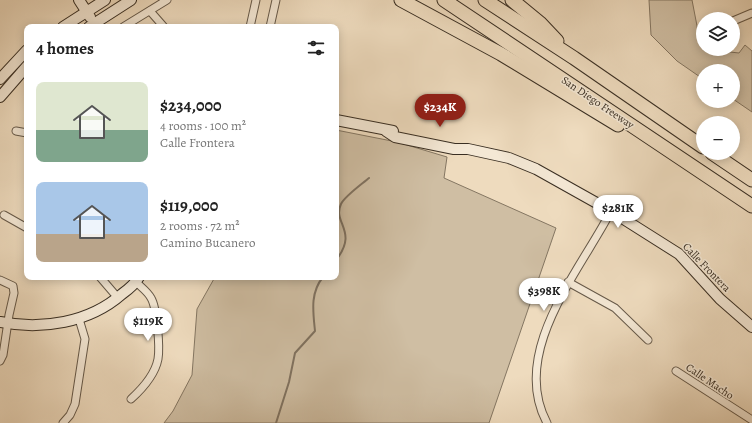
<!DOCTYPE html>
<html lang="en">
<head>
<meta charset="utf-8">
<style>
	body { margin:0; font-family:Alegreya,serif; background:#f2f2f2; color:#222; height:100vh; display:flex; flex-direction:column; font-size:15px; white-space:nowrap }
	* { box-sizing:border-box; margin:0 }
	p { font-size:13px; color:#767676 }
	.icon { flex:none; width:22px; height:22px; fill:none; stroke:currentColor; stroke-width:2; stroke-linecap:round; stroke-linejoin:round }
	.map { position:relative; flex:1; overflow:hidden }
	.sheet { position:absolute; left:24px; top:24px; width:315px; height:256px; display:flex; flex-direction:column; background:#fff; border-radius:8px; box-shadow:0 2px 10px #0003 }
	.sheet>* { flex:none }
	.fabs { position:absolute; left:696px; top:12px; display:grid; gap:8px }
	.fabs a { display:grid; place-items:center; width:44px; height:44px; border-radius:50%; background:#fff; box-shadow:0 2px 10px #0003; font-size:20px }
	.price { position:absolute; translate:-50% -34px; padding:0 9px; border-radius:14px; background:#fff; color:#222; font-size:13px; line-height:26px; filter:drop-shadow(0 1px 2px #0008) }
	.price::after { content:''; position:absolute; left:50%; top:24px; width:12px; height:9px; margin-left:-6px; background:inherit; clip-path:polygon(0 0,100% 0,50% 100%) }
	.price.current { background:#8f2418; color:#fff }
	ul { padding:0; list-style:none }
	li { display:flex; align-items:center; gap:12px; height:100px; padding:0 12px }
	li span { display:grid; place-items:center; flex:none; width:112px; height:80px; border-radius:8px; color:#555 }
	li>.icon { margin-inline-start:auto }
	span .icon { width:48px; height:48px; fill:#fffc; stroke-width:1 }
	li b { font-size:17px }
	h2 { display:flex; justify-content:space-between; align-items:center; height:48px; padding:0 12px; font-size:17px }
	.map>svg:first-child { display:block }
</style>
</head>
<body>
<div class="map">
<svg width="752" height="423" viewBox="0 0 752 423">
	<rect width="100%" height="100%" fill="#eedbbe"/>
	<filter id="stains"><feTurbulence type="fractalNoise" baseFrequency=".005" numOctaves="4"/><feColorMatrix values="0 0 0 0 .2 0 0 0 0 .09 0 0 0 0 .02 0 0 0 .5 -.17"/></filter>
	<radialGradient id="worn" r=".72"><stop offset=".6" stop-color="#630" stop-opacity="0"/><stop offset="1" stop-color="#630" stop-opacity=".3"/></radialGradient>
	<g fill="#cfbea3" stroke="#847662">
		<path d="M649,0h43l6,31 5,5v13l36,4 6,-8 7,6v61l-19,-13v-28h-30v8l-26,-18 -26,-26z"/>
		<path d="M336,130l61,12 50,15 -3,21 112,50 -67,195h-325l9,-12 19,-36 5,-66 18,-32h121z"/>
	</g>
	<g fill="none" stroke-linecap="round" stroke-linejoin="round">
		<g stroke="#807260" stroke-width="2">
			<path d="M336,260c23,-29 -4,-37 5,-56 4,-8 21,-20 28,-26"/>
			<path d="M276,423l13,-41 6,-29 20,-22c-2,-20 -5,-38 8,-54"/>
		</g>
		<g stroke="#665949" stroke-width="9">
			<g id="street">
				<path d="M150,11l14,16"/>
				<path d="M733,21l19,-8"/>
				<path d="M123,27l44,-27"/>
				<path d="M250,27l6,-27"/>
				<path d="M270,27l6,-27"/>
				<path d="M16,131l11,2"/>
				<path d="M4,215l23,13"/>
				<path d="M100,277l18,21"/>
				<path d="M0,280l13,6 1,7 -5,22 -6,40 -3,6"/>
				<path d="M568,282l47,26 33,32"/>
				<path d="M676,371l76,49"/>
				<path d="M131,399c11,-10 24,-24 27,-40 2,-12 -1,-51 -7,-61 -3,-6 -10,-11 -15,-16"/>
				<path d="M63,423l7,-8 5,-11 10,-65 -6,-20"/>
				<path d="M547,423c-38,-71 33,-152 64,-212"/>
			</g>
		</g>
		<g stroke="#392e22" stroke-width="12">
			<g id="secondary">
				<path d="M79,0l11,17"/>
				<path d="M63,27l42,-27"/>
				<path d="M89,27l42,-27"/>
				<path d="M0,79l27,-29"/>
				<path d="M0,97l27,-31"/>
				<path d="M336,120l57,11"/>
				<path d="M386,131l9,6 59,12h14l41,9 27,11 75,42 68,43 41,45 32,28"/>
				<path d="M0,322c42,8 89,1 122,-28 7,-5 13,-10 17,-17"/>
			</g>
		</g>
		<g stroke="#392e22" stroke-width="15">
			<g id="highway">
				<path d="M401,0l100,54 117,71"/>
				<path d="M444,0l308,206"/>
				<path d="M485,0l89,58 129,89"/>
				<path d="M512,0l28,23 17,18"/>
				<path d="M712,153l40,27"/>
			</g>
		</g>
		<use href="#street" stroke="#f4e8d5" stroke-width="7"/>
		<use href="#secondary" stroke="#f4e8d5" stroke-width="10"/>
		<use href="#highway" stroke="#eedbbe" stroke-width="13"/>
	</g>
	<g text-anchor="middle" stroke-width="3" stroke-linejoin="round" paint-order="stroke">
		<g font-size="11" fill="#392e22" stroke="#f4e8d5">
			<text transform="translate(598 102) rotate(34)" y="4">San Diego Freeway</text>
			<text transform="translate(707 267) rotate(46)" y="4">Calle Frontera</text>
			<text transform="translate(710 381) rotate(34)" y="4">Calle Macho</text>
		</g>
	</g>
	<rect width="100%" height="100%" filter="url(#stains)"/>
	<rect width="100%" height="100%" fill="url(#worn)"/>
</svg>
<div class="fabs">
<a><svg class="icon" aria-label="layers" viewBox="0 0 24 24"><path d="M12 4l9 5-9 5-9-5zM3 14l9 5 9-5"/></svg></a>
<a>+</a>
<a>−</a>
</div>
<b class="price current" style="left:440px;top:128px">$234K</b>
<b class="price" style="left:618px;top:229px">$281K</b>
<b class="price" style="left:544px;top:312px">$398K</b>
<b class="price" style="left:148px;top:342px">$119K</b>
<section class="sheet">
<h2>4 homes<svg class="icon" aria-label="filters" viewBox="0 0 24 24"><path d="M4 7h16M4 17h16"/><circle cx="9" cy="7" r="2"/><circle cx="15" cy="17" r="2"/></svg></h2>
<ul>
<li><span style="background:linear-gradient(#dfe7d0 60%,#7fa58c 0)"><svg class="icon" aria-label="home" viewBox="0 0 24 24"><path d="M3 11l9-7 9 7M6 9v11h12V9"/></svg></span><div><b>$234,000</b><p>4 rooms · 100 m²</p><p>Calle Frontera</p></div></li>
<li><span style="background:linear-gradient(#a9c7e8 65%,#b9a48a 0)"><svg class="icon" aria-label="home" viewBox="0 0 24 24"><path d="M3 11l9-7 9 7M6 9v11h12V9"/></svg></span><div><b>$119,000</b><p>2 rooms · 72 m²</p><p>Camino Bucanero</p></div></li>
</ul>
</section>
</div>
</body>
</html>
